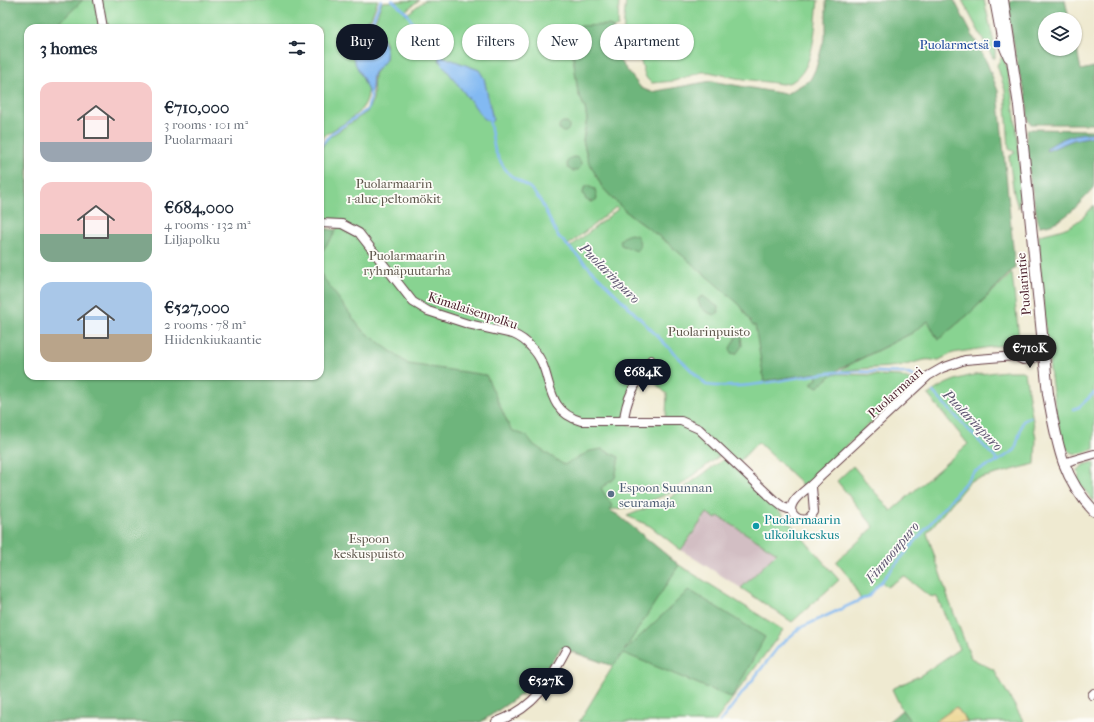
<!DOCTYPE html>
<html lang="en">
<head>
<meta charset="utf-8">
<style>
	body { margin:0; font-family:"IM FELL French Canon",serif; background:#f2f2f3; color:#1f2937; height:100vh; display:flex; flex-direction:column; font-size:15px; white-space:nowrap }
	* { box-sizing:border-box; margin:0 }
	p { font-size:13px; color:#747a83 }
	.icon { flex:none; width:22px; height:22px; fill:none; stroke:currentColor; stroke-width:2; stroke-linecap:round; stroke-linejoin:round }
	.map { position:relative; flex:1; overflow:hidden }
	.details { position:absolute; left:24px; top:24px; width:300px; height:356px; display:flex; flex-direction:column; background:#fff; border-radius:12px; box-shadow:0 1px 3px #0004 }
	.details>* { flex:none }
	.hud { position:absolute; left:336px; top:24px; width:380px; height:36px; display:flex; gap:8px }
	.controls { position:absolute; left:1038px; top:12px; display:grid; gap:8px }
	.controls a { display:grid; place-items:center; width:44px; height:44px; border-radius:50%; background:#fff; box-shadow:0 1px 3px #0004; font-size:20px }
	.price { position:absolute; translate:-50% -34px; padding:0 9px; border-radius:14px; background:#111827; color:#fff; font-size:13px; line-height:26px; filter:drop-shadow(0 1px 2px #0008) }
	.price::after { content:''; position:absolute; left:50%; top:24px; width:12px; height:9px; margin-left:-6px; background:inherit; clip-path:polygon(0 0,100% 0,50% 100%) }
	.price.active { background:#222; color:#fff }
	ul { padding:0; list-style:none }
	li { display:flex; align-items:center; gap:12px; height:100px; padding:0 16px }
	li span { display:grid; place-items:center; flex:none; width:112px; height:80px; border-radius:12px; color:#555 }
	li>.icon { margin-inline-start:auto }
	span .icon { width:48px; height:48px; fill:#fffc; stroke-width:1 }
	li b { font-size:17px }
	h2 { display:flex; justify-content:space-between; align-items:center; height:48px; padding:0 16px; font-size:17px }
	.chip { padding:0 14px; border-radius:18px; background:#fff; box-shadow:0 1px 3px #0004; font-size:14px; line-height:36px }
	.chip.active { background:#111827; color:#fff }
	.map>svg:first-child { display:block }
</style>
</head>
<body>
<div class="map">
<svg width="1094" height="722" viewBox="0 0 1094 722">
	<rect width="100%" height="100%" fill="#fdfcf7"/>
	<filter id="ink" filterUnits="userSpaceOnUse"><feTurbulence type="fractalNoise" baseFrequency=".025" numOctaves="2"/><feDisplacementMap in="SourceGraphic" scale="8" xChannelSelector="R" yChannelSelector="G"/><feConvolveMatrix kernelMatrix="1 2 1 2 8 2 1 2 1" color-interpolation-filters="sRGB"/></filter>
	<filter id="wash" filterUnits="userSpaceOnUse"><feTurbulence type="fractalNoise" baseFrequency=".012" numOctaves="4" result="noise"/><feDisplacementMap in="SourceGraphic" scale="16" xChannelSelector="R" yChannelSelector="G"/><feGaussianBlur stdDeviation="0.9" result="paint"/><feColorMatrix in="noise" values="0 0 0 0 0 0 0 0 0 0 0 0 0 0 0 0 0 1.4 0 .05"/><feComposite in="paint" operator="in"/></filter>
	<g filter="url(#wash)">
		<rect width="100%" height="100%" fill="#efead1"/>
		<path fill="#d2bec3" d="M707,512l9,6 2,-2 80,18 -57,54 -60,-38z"/>
		<g fill="#88d391" stroke="#69795e" fill-rule="evenodd">
			<path d="M0,0h378l-7,18 -5,2c-1,11 -6,46 -4,55 1,7 7,11 6,18 -1,22 -32,34 -48,45v-110h-292v348h292v-148l16,2 3,-10 -19,-1 1,-40 -1,-29 8,-12 39,-26 6,-13 1,-25 12,-15 -1,-17 -9,-15 -1,-6 7,-19 37,-2 -14,11 1,4 19,-15h194l-1,27 -5,1 -4,-3 -37,23 6,45 7,15 2,11 -4,21 5,20 14,27 22,23 45,34 72,61 12,21 2,-2 6,25 55,24 84,3 14,6 -111,105 -4,-6 -41,-39 -19,20 -17,-8 -52,39 -32,13 -29,4 70,55 104,65 -68,92h-136l34,-56 -52,-18 -25,36 -55,38h-481zM616,207l2,2 -49,39 -2,-2zM645,374l22,20 -1,21 -6,8 -31,3 -1,-13z"/>
			<path d="M626,0h192c-3,25 -3,83 -36,84l-46,-6 -27,-6h-7l-28,9 -22,2c-10,-6 -7,-14 -12,-23 -3,-5 -9,-7 -11,-11 -9,-12 -4,-35 -3,-49z"/>
			<path d="M962,0h22l11,47v11h-2z"/>
			<path d="M1003,55c9,24 23,131 15,153l-4,-14 -5,-37 6,-5 -6,-3 -4,-59 -8,-25z"/>
			<path d="M1094,205v244c-8,3 -19,8 -26,1 -16,-15 -29,-185 -29,-215 27,-6 37,-8 55,-30z"/>
			<path d="M1012,273l7,65 -3,5 -63,10 -16,8c-14,-4 -19,2 -33,4 -21,4 -44,2 -65,7l8,-6 65,-33 16,-12 10,19 32,-27z"/>
			<path d="M1007,371h15l3,2 11,66 -1,25 -65,17 -43,52 21,65 23,60 23,12 30,52h-58v-3l-10,-12 -21,15h-24l-9,-12 -10,-21 29,-14 38,-26 -22,-52 -8,-1 -25,-20 -17,11 -6,-6 -12,15 -8,4 -13,-24 -12,-14 38,-35 -37,-46 16,-15 38,45 77,-67 -40,-49c24,-19 49,-21 79,-24z"/>
			<path d="M724,459l45,40 70,81 -47,42 -51,-34 36,-35 -59,-37 -2,3 -9,-6 -26,37 -31,-24 -23,-10 40,-16z"/>
			<path d="M1094,462v39l-18,-21 3,-3 -1,-6 5,-6z"/>
		</g>
		<g fill="#6eb57b" stroke="#5c6a53">
			<path d="M0,0h83l-29,28h-26v348h292v-103l41,56 47,35 78,11 25,55 16,6 7,9 30,20 26,-14 12,-2 17,8 -4,21 -14,10 11,18 -3,4 9,5 61,50 -55,86 65,-61 76,47 -33,61 -109,-45 -10,13 -52,-18 -25,36 -55,38h-481z"/>
			<path d="M826,0h128l33,63 11,28 17,177 -45,45 -32,27 -10,-19 -16,12 -74,37 -20,17 -6,-2v-3l5,-3 -1,-6 -52,8 -9,-56 -2,1 -13,-21 -71,-61 -45,-34 -22,-23 -14,-27 -5,-20 4,-21 -2,-11 -7,-15 -6,-45 5,-22 32,-1 4,3 3,28 25,32 10,4 60,-11 75,13 24,-14 6,-12 10,-36z"/>
			<path d="M1012,0h53l4,19h-24v30h30v-9l6,30 13,-3v57h-63l-3,-4 -2,-26 -7,-21 -11,-59v-10z"/>
			<circle cx="564" cy="127" r="5"/>
			<path d="M1028,129l66,1v58c-16,17 -31,37 -55,38 -4,-20 -18,-81 -11,-97z"/>
			<circle cx="574" cy="164" r="7"/>
			<path d="M587,186l8,3 2,10 -5,3 -6,-2 -3,-7 1,-5z"/>
			<path d="M320,228l16,2 -3,6 -13,18z"/>
			<path d="M630,234l6,1c4,4 5,11 1,16l-16,-6 -1,-5 5,-4z"/>
			<path d="M703,296l15,11 1,5 -5,3c-8,-3 -15,-6 -16,-16z"/>
			<path d="M738,334h3l1,12 -6,8 -5,-1 -1,-5z"/>
			<path d="M902,710l9,12h-23z"/>
		</g>
		<path fill="#eeda9e" stroke="#9c7c64" d="M956,707l10,13v2h-31z"/>
		<g fill="#82b9f2" stroke="#666c8e">
			<path d="M366,20h7c4,13 16,25 13,38 -2,6 -8,10 -12,15 -3,6 0,15 -4,21 -4,-4 -5,-13 -9,-19 -14,-27 -16,-32 5,-55z"/>
			<path d="M439,55l40,15 5,8 9,42 -2,2 -6,-2 -46,-60z"/>
			<path d="M1094,133v3l-21,4 -26,11v-3c14,-10 30,-16 47,-15z"/>
		</g>
		<g fill="none" stroke-linecap="round" stroke-linejoin="round">
			<g stroke="#82b9f2" stroke-width="2.5">
				<path d="M392,0l15,13 7,13 27,31"/>
				<path d="M372,22l9,-22"/>
				<path d="M489,119l6,32 8,15 7,9 20,13 10,12 18,36 148,149c45,6 89,-10 133,-13 22,-1 45,0 67,1l9,4"/>
				<path d="M320,146l12,-13 35,-23 4,-13 -1,-5"/>
				<path d="M933,392l65,69"/>
				<path d="M1073,409l6,-2 15,-14"/>
				<path d="M720,722l59,-76 21,-18 69,-32 105,-124 24,-11 17,-11 8,-29 8,-4"/>
			</g>
		</g>
	</g>
	<g filter="url(#ink)">
		<g fill="none" stroke-linecap="round" stroke-linejoin="round">
			<g stroke="#633d44" stroke-width="10">
				<g id="minor">
					<path d="M98,0l5,28"/>
					<path d="M320,223l22,1 17,9 54,69 15,9 40,13 45,10c7,3 13,7 18,13 25,24 9,62 50,74h100l18,8 75,71 9,7 8,3"/>
					<path d="M1015,356c10,-7 17,-7 28,-3"/>
					<path d="M624,421c1,-22 14,-43 27,-61"/>
					<path d="M1063,463l31,-9"/>
					<path d="M812,487l2,25 -6,7c-8,2 -14,-1 -17,-9 0,-13 19,-21 28,-33l109,-101 14,-8 23,-8 50,-4 8,4 11,-2 9,-5"/>
					<path d="M1092,695l2,-2"/>
					<path d="M496,722c39,-14 52,-38 70,-72"/>
				</g>
			</g>
			<g stroke="#633d44" stroke-width="12">
				<g id="major">
					<path d="M995,0l8,43 6,14"/>
					<path d="M1003,0l16,106 29,288c9,47 12,81 46,117"/>
				</g>
			</g>
			<use href="#minor" stroke="#fff" stroke-width="8"/>
			<use href="#major" stroke="#fff" stroke-width="10"/>
		</g>
	</g>
	<rect fill="#1a4fb4" stroke="#fdfcf7" stroke-width="1.5" x="993" y="40" width="8" height="8" rx="2"/>
	<circle fill="#5c6f8a" stroke="#fdfcf7" stroke-width="1.5" cx="611" cy="494" r="4"/>
	<circle fill="#0f9aa8" stroke="#fdfcf7" stroke-width="1.5" cx="756" cy="526" r="4"/>
	<g text-anchor="middle" stroke-width="3.5" stroke-linejoin="round" paint-order="stroke">
		<g font-size="13" fill="#164399" stroke="#fdfcf7" text-anchor="end">
			<text x="989" y="49">Puolarmetsä</text>
		</g>
		<g font-size="13" fill="#5d554a" stroke="#fdfcf7">
			<text x="394" y="188">Puolarmaarin<tspan x="394" dy="15">1-alue peltomökit</tspan></text>
			<text x="407" y="260">Puolarmaarin<tspan x="407" dy="15">ryhmäpuutarha</tspan></text>
			<text x="709" y="336">Puolarinpuisto</text>
			<text x="369" y="543">Espoon<tspan x="369" dy="15">keskuspuisto</tspan></text>
		</g>
		<g font-size="13" fill="#4a1f2b" stroke="#fdfcf7">
			<text transform="translate(1023 284) rotate(-95)" y="5">Puolarintie</text>
			<text transform="translate(473 310) rotate(18)" y="5">Kimalaisenpolku</text>
			<text transform="translate(895 392) rotate(-42)" y="5">Puolarmaari</text>
		</g>
		<g font-size="13" fill="#4e5e75" stroke="#fdfcf7" text-anchor="start">
			<text x="619" y="492">Espoon Suunnan<tspan x="619" dy="15">seuramaja</tspan></text>
		</g>
		<g font-size="13" fill="#0d838f" stroke="#fdfcf7" text-anchor="start">
			<text x="764" y="524">Puolarmaarin<tspan x="764" dy="15">ulkoilukeskus</tspan></text>
		</g>
		<g font-size="14" font-style="italic" fill="#5e5571" stroke="#fdfcf7">
			<text transform="translate(610 273) rotate(45)" y="5">Puolarinpuro</text>
			<text transform="translate(973 420) rotate(46)" y="5">Puolarinpuro</text>
			<text transform="translate(892 552) rotate(-50)" y="5">Finnoonpuro</text>
		</g>
	</g>
</svg>
<div class="controls">
<a><svg class="icon" aria-label="layers" viewBox="0 0 24 24"><path d="M12 4l9 5-9 5-9-5zM3 14l9 5 9-5"/></svg></a>
</div>
<b class="price active" style="left:1030px;top:369px">€710K</b>
<b class="price" style="left:643px;top:393px">€684K</b>
<b class="price" style="left:546px;top:702px">€527K</b>
<div class="hud">
<a class="chip active">Buy</a>
<a class="chip">Rent</a>
<a class="chip">Filters</a>
<a class="chip">New</a>
<a class="chip">Apartment</a>
</div>
<section class="details">
<h2>3 homes<svg class="icon" aria-label="filters" viewBox="0 0 24 24"><path d="M4 7h16M4 17h16"/><circle cx="9" cy="7" r="2"/><circle cx="15" cy="17" r="2"/></svg></h2>
<ul>
<li><span style="background:linear-gradient(#f6c9c9 75%,#9aa5b1 0)"><svg class="icon" aria-label="home" viewBox="0 0 24 24"><path d="M3 11l9-7 9 7M6 9v11h12V9"/></svg></span><div><b>€710,000</b><p>3 rooms · 101 m²</p><p>Puolarmaari</p></div></li>
<li><span style="background:linear-gradient(#f6c9c9 65%,#7fa58c 0)"><svg class="icon" aria-label="home" viewBox="0 0 24 24"><path d="M3 11l9-7 9 7M6 9v11h12V9"/></svg></span><div><b>€684,000</b><p>4 rooms · 132 m²</p><p>Liljapolku</p></div></li>
<li><span style="background:linear-gradient(#a9c7e8 65%,#b9a48a 0)"><svg class="icon" aria-label="home" viewBox="0 0 24 24"><path d="M3 11l9-7 9 7M6 9v11h12V9"/></svg></span><div><b>€527,000</b><p>2 rooms · 78 m²</p><p>Hiidenkiukaantie</p></div></li>
</ul>
</section>
</div>
</body>
</html>
